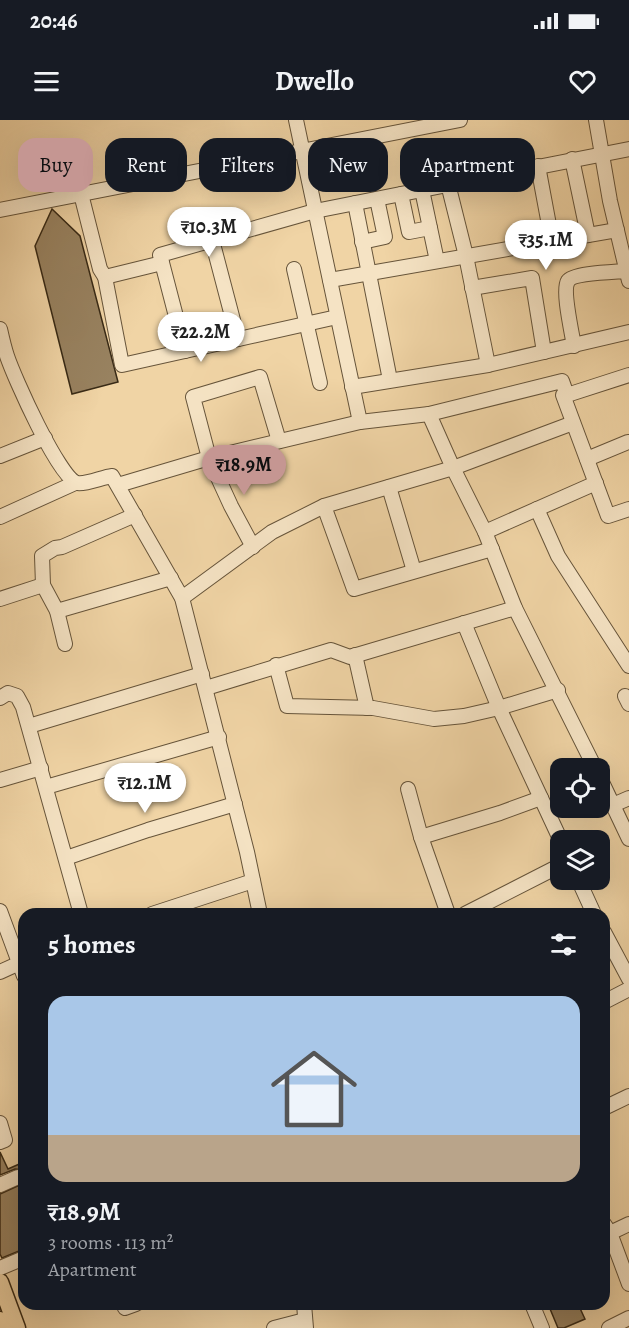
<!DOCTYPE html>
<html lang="en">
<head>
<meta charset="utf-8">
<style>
	body { margin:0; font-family:Alegreya,serif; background:#20242c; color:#f1f3f6; height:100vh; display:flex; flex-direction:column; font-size:22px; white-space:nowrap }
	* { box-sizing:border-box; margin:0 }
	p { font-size:20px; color:#9ea1a6 }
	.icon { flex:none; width:33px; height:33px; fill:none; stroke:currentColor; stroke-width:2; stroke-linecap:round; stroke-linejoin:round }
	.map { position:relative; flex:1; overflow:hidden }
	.details { position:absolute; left:18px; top:788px; width:592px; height:402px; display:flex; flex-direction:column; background:#171b24; border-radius:18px; box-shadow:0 6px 24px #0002 }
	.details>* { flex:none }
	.banner { position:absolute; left:18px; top:18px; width:594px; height:54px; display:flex; gap:12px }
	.controls { position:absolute; left:550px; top:638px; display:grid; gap:12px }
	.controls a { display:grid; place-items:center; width:60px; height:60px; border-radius:12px; background:#171b24; box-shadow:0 6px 24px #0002; font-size:30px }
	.price { position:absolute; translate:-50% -51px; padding:0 14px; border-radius:21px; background:#fff; color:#222; font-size:20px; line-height:39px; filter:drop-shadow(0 2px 3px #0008) }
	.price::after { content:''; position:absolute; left:50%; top:36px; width:18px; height:14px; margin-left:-9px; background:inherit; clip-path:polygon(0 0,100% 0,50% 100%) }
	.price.selected { background:#c59692; color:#111 }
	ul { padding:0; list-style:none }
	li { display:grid; align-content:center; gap:12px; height:318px; padding:0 30px }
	li span { display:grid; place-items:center; height:186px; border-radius:18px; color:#555 }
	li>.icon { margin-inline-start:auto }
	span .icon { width:108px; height:108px; fill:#fffc; stroke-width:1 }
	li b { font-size:26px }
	h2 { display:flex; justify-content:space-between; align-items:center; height:72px; padding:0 30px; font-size:26px }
	.chip { padding:0 21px; border-radius:18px; background:#171b24; box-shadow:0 6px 24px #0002; font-size:21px; line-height:54px }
	.chip.selected { background:#c59692; color:#111 }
	.status { display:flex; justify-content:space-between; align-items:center; height:42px; padding:0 30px; background:#171b24; direction:ltr }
	.status svg { height:16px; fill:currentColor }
	header { display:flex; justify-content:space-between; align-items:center; height:78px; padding:0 30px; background:#171b24; font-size:27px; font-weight:600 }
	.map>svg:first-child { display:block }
</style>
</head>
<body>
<div class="status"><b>20:46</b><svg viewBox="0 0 49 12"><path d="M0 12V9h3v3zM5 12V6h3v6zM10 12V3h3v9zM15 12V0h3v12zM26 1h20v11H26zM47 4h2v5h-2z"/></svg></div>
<header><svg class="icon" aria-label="menu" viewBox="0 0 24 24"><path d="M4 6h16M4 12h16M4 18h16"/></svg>Dwello<svg class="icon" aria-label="heart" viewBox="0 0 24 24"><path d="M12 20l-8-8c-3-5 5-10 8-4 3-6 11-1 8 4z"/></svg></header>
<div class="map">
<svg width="629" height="1208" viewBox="0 0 629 1208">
	<rect width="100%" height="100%" fill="#f0d4a5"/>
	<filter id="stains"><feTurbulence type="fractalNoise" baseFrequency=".00333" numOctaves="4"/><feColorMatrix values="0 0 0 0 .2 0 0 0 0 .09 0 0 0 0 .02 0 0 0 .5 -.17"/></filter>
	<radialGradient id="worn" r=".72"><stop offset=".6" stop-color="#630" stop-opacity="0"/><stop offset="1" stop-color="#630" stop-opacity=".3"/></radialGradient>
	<g fill="#988260" stroke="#382a16" stroke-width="1.5">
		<path d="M52,89l28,27 38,146 -46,12 -37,-148z"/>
		<path d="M0,1032l8,17 16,-7v8l-9,-1 -15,6z"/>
		<path d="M24,1063v66l-22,9 -2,-4v-60z"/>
		<path d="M548,1184h30l7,15 -21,9h-6z"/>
	</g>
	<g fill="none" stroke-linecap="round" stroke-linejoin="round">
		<g stroke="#66543a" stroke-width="16">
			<g id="minor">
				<path d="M296,0l64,302"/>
				<path d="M596,0l14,81 19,80"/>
				<path d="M572,39l16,76"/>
				<path d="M538,46l14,75"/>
				<path d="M448,64l18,72 22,109"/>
				<path d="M422,70l15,71"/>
				<path d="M81,74l19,75 5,8 17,88 215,-48"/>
				<path d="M401,74l8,38 21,-4"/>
				<path d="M355,83l35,177"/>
				<path d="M0,90l460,-90"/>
				<path d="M212,120l26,99"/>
				<path d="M362,122l23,-5 -8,-38"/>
				<path d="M294,149l26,114"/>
				<path d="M105,157l57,-14"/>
				<path d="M330,160l287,-50"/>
				<path d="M472,168l60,-10 12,74"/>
				<path d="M0,209c2,9 4,18 7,27 7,21 52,122 70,127 8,2 26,-6 35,-7l70,122 65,254 13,62"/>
				<path d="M574,226c-2,-13 -12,-56 -6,-65 5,-8 48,-9 58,-10"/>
				<path d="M185,231l-25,-96 155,-44 314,-62"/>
				<path d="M352,267l136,-22 141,-33"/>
				<path d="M567,275h-4l45,121 21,-7"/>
				<path d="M429,294l24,54 32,64 30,76 80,160"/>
				<path d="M0,336l45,-18"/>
				<path d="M587,339l41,-17"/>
				<path d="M118,365l91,-27 151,-36 69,-8 133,-33 5,14 62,-20"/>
				<path d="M389,367l25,84"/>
				<path d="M537,389l21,47 71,110"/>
				<path d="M0,397l75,-34"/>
				<path d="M485,412l111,-49"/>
				<path d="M253,427l-22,-41 -22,-48 -16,-61 67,-20 19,64"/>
				<path d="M492,429l-138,40 -30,-83 129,-38 120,-45"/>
				<path d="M182,478l90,-66 52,-26"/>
				<path d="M0,479l43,-14"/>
				<path d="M57,491l114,-33"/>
				<path d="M464,503l35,85 62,133"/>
				<path d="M65,524l-8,-33 -14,-26 -1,-29 13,-8 7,-1 73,-32"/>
				<path d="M355,535l12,53"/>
				<path d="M276,545l11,41 86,2 61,11 30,-3 35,-8 59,-18"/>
				<path d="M206,568l125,-38 19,7 165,-49"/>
				<path d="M625,576l4,8"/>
				<path d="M0,578l8,-5 9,3 6,11 58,207"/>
				<path d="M29,606l173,-52"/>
				<path d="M600,658l29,61"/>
				<path d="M0,660l41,-12"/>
				<path d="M46,667l173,-50"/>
				<path d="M408,669l13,48 27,77"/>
				<path d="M613,685l16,-7"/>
				<path d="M421,717l79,-24 41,-15"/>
				<path d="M66,738l82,-28 87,-26"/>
				<path d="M578,759l16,35"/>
				<path d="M0,791l24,65"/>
				<path d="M152,794l101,-33"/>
				<path d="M465,794l96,-49"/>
				<path d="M604,812l25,47"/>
				<path d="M0,852l24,-11"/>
				<path d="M604,882l25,-13"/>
				<path d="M604,988l25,-12"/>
				<path d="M0,1003l5,17 -5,2"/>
				<path d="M0,1065l18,-8"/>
				<path d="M604,1104l6,9 19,51"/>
				<path d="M610,1113l19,-9"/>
				<path d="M0,1148l24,-10"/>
				<path d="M123,1184l2,4 11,-4"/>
				<path d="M304,1184l2,24"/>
				<path d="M532,1184l10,24"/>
				<path d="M274,1208l31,-8"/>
				<path d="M609,1208l20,-10"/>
			</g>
		</g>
		<g stroke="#382a16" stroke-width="19">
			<g id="major">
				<path d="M0,1162l17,46"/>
				<path d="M0,1200l3,8"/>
			</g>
		</g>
		<use href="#minor" stroke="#f5e3c4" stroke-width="14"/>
		<use href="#major" stroke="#f0d4a5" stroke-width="16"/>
	</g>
	<rect width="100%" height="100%" filter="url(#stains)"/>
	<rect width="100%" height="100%" fill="url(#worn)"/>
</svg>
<div class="controls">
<a><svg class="icon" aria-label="locate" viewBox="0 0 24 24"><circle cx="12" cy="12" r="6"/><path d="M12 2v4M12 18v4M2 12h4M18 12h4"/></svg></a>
<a><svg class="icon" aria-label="layers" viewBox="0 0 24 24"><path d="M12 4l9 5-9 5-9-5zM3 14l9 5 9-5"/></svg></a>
</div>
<b class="price" style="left:209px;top:138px">₹10.3M</b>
<b class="price" style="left:546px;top:151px">₹35.1M</b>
<b class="price" style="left:201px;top:243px">₹22.2M</b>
<b class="price selected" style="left:244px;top:376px">₹18.9M</b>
<b class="price" style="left:145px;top:694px">₹12.1M</b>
<div class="banner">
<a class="chip selected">Buy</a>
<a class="chip">Rent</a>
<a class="chip">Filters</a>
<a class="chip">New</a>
<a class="chip">Apartment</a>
</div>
<section class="details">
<h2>5 homes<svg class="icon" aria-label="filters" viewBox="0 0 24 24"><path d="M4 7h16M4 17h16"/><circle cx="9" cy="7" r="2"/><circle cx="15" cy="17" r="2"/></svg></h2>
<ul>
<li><span style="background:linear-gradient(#a9c7e8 75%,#b9a48a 0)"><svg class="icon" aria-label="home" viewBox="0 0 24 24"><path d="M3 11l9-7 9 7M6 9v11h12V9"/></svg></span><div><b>₹18.9M</b><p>3 rooms · 113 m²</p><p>Apartment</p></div></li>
</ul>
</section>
</div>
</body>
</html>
